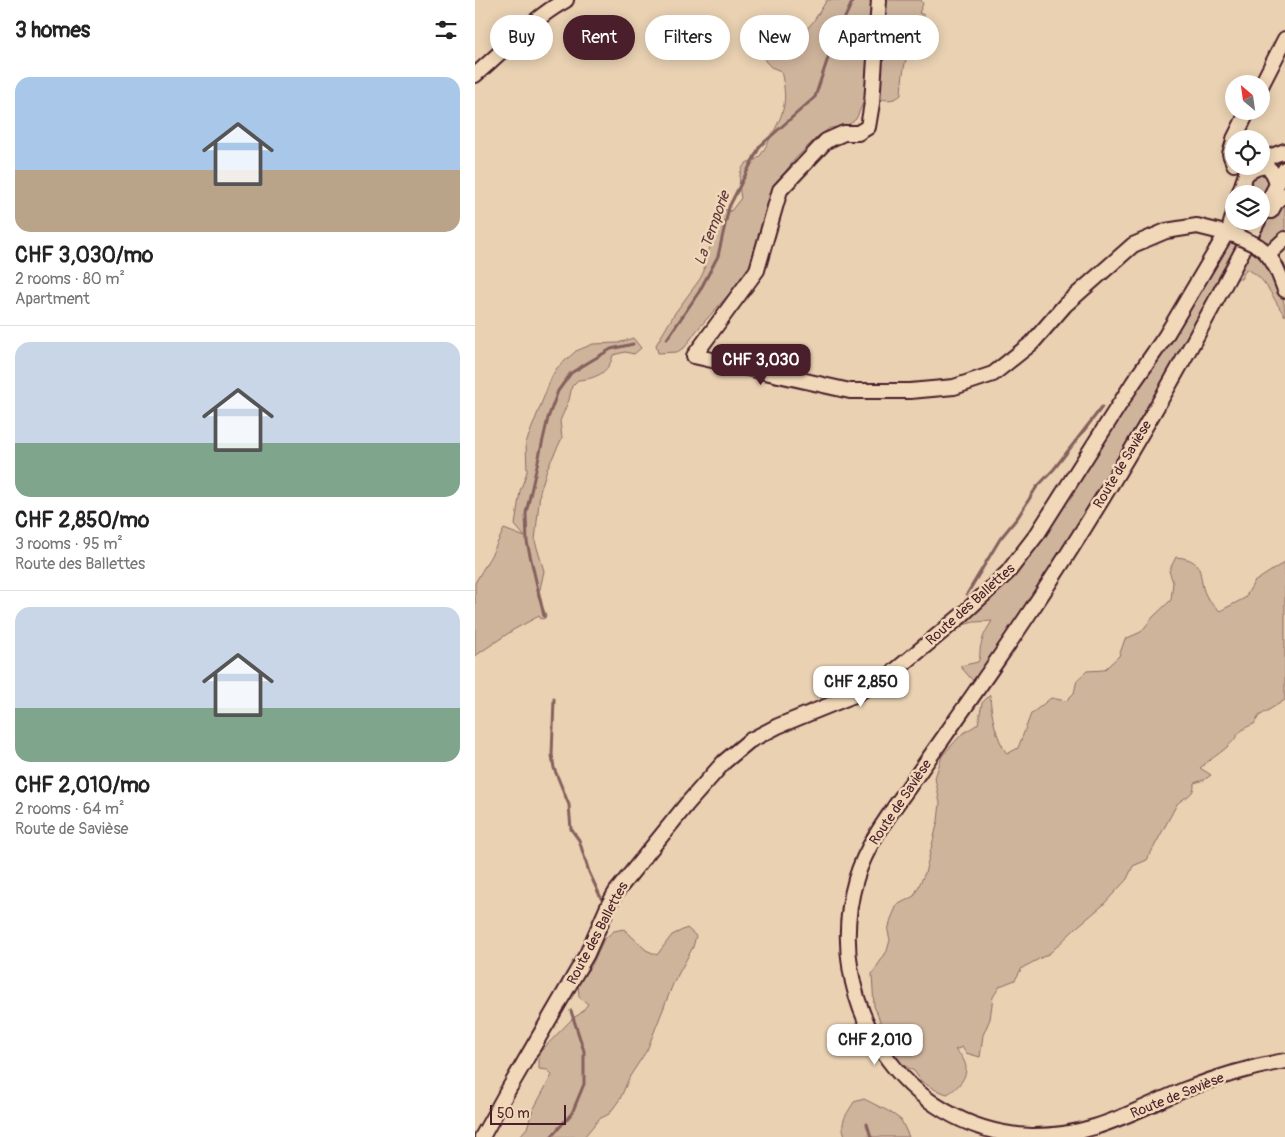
<!DOCTYPE html>
<html lang="en">
<head>
<meta charset="utf-8">
<style>
	body { margin:0; font-family:Pangolin,sans-serif; background:#f2f2f2; color:#222; height:100vh; display:flex; flex-direction:column; font-size:19px; white-space:nowrap }
	* { box-sizing:border-box; margin:0 }
	p { font-size:16px; color:#767676 }
	.icon { flex:none; width:28px; height:28px; fill:none; stroke:currentColor; stroke-width:2; stroke-linecap:round; stroke-linejoin:round }
	.map { position:relative; flex:1; overflow:hidden }
	.sheet { display:flex; flex-direction:column; background:#fff; width:475px }
	.sheet>* { flex:none }
	.hud { position:absolute; left:15px; top:15px; width:475px; height:45px; display:flex; gap:10px }
	.needle { width:32px; rotate:331deg }
	.tools { position:absolute; left:750px; top:75px; display:grid; gap:10px }
	.tools a { display:grid; place-items:center; width:45px; height:45px; border-radius:50%; background:#fff; box-shadow:0 2px 12px #0003; font-size:25px }
	.scale { position:absolute; left:15px; bottom:12px; width:76px; box-sizing:border-box; padding-left:5px; border:2px solid #4a1f2b; border-top:0; font-size:14px; line-height:18px; white-space:nowrap; color:#4a1f2b; -webkit-text-stroke:4px #f0d8b8; paint-order:stroke }
	.price { position:absolute; translate:-50% -42px; padding:0 11px; border-radius:10px; background:#fff; color:#222; font-size:16px; line-height:32px; filter:drop-shadow(0 1px 2px #0008) }
	.price::after { content:''; position:absolute; left:50%; top:30px; width:15px; height:11px; margin-left:-8px; background:inherit; clip-path:polygon(0 0,100% 0,50% 100%) }
	.price.selected { background:#4a1f2b; color:#fff }
	ul { padding:0; list-style:none }
	li { display:grid; align-content:center; gap:10px; height:265px; padding:0 15px }
	li+li { border-top:1px solid #e0e0e0 }
	li span { display:grid; place-items:center; height:155px; border-radius:15px; color:#555 }
	li>.icon { margin-inline-start:auto }
	span .icon { width:90px; height:90px; fill:#fffc; stroke-width:1 }
	li b { font-size:21px }
	h2 { display:flex; justify-content:space-between; align-items:center; height:60px; padding:0 15px; font-size:21px }
	.pill { padding:0 18px; border-radius:22px; background:#fff; box-shadow:0 2px 12px #0003; font-size:18px; line-height:45px }
	.pill.selected { background:#4a1f2b; color:#fff }
	main { display:flex; flex:1; min-height:0 }
	.map>svg:first-child { display:block }
</style>
</head>
<body>
<main>
<section class="sheet">
<h2>3 homes<svg class="icon" aria-label="filters" viewBox="0 0 24 24"><path d="M4 7h16M4 17h16"/><circle cx="9" cy="7" r="2"/><circle cx="15" cy="17" r="2"/></svg></h2>
<ul>
<li><span style="background:linear-gradient(#a9c7e8 60%,#b9a48a 0)"><svg class="icon" aria-label="home" viewBox="0 0 24 24"><path d="M3 11l9-7 9 7M6 9v11h12V9"/></svg></span><div><b>CHF 3,030/mo</b><p>2 rooms · 80 m²</p><p>Apartment</p></div></li>
<li><span style="background:linear-gradient(#c9d6e8 65%,#7fa58c 0)"><svg class="icon" aria-label="home" viewBox="0 0 24 24"><path d="M3 11l9-7 9 7M6 9v11h12V9"/></svg></span><div><b>CHF 2,850/mo</b><p>3 rooms · 95 m²</p><p>Route des Ballettes</p></div></li>
<li><span style="background:linear-gradient(#c9d6e8 65%,#7fa58c 0)"><svg class="icon" aria-label="home" viewBox="0 0 24 24"><path d="M3 11l9-7 9 7M6 9v11h12V9"/></svg></span><div><b>CHF 2,010/mo</b><p>2 rooms · 64 m²</p><p>Route de Savièse</p></div></li>
</ul>
</section>
<div class="map">
<svg width="810" height="1137" viewBox="0 0 810 1137">
	<rect width="100%" height="100%" fill="#e9d1b2"/>
	<filter id="ink" filterUnits="userSpaceOnUse"><feTurbulence type="fractalNoise" baseFrequency=".02" numOctaves="2"/><feDisplacementMap in="SourceGraphic" scale="10" xChannelSelector="R" yChannelSelector="G"/><feConvolveMatrix kernelMatrix="1 2 1 2 8 2 1 2 1" color-interpolation-filters="sRGB"/></filter>
	<g filter="url(#ink)">
		<g fill="#cfb49c" stroke="#8c6a64">
			<path d="M352,0h94l2,4 -4,9 5,2c-1,11 -8,19 -12,29 -8,15 -10,34 -11,51 -10,9 -22,3 -35,1l-10,23 -9,7 -17,2 -13,9 -22,22 -19,25 -27,83 -12,18 -40,45 -12,17 -8,5 -19,1 -2,-8 19,-32 25,-34 4,-8 1,-12 8,-19 2,-22 7,-9 9,2 10,-13c-2,-10 -4,-30 7,-36 5,-2 7,-1 11,-5 5,-6 8,-13 12,-20 14,-26 17,-36 10,-66l-10,-4 -6,-6 -1,-9 26,-7 5,-3 18,-20z"/>
			<path d="M790,171l6,13 -10,18v-8h-16l7,-19z"/>
			<path d="M810,200v32c-9,9 -16,14 -28,6 10,-12 15,-29 28,-38z"/>
			<path d="M756,242l8,3c-46,83 -91,166 -140,247 -40,65 -83,127 -125,190l-14,-16 18,-4c3,-6 1,-11 3,-17 2,-10 6,-16 11,-24l-18,1 -15,4 21,-20 245,-360z"/>
			<path d="M774,250c23,12 36,41 36,66 -12,-16 -19,-40 -39,-47l-5,10h-7z"/>
			<path d="M158,338l8,10 -7,6 -9,-2 -12,3c-4,18 -18,24 -35,25l-6,6 -3,14 -9,21 2,17 -15,31 -7,23 -5,49 9,30 -4,18 -3,5 9,21 -1,3 -4,1 -2,-3 -26,14 -38,26v-73l18,-31 11,-23 21,8 -10,-12 5,-34 7,-19 -1,-29 26,-67 5,-8 19,-17 17,-7 25,-1z"/>
			<path d="M701,557c34,3 19,22 32,42 3,5 8,8 12,12l25,-13 9,-16 31,-20v138l-26,16 -5,8c-19,7 -14,12 -27,23 -9,8 -18,13 -27,21l11,7 -7,5 -10,3c1,13 -9,13 -17,21l-30,56 -14,6 -6,13 -25,27 -25,21 -27,26 -28,15 -7,12 -15,6 -7,11 -3,22 -7,16 -3,22 -14,-4 -4,-6 -7,3c3,2 6,5 8,9 9,14 -4,29 -16,35l-11,-4 -14,-8 -8,-11 -11,-6 -10,-11 -11,-17 -2,-16 -6,-15 -2,-32 15,-23 3,-11 -2,-9 3,-12 6,-14 17,-9 11,-23 13,-52 2,-18 -5,-25 7,-22 20,-22 16,-10 4,-21 8,-8c1,20 6,43 17,59l11,-6 13,-34 20,-16 15,3 8,-8 3,-13 10,-9 17,-1 15,-14 6,-17 16,-7 12,-15 18,-17 2,-18 -4,-11z"/>
			<path d="M212,928l9,8 -3,11 -20,37 -26,66 -17,26 -10,23 -11,15 -10,5 -15,18h-65l8,-9 5,-16 20,-37 -4,-5 -9,-1v-16l34,-35 7,-4 8,-10 -9,-7 -1,-14 14,-18 12,-26 10,-8 10,-2 22,21 11,5 15,-20z"/>
			<path d="M389,1099l26,13 11,8 8,17h-63c-8,-14 1,-23 8,-35z"/>
		</g>
		<g fill="none" stroke-linecap="round" stroke-linejoin="round">
			<g stroke="#85605d" stroke-width="3">
				<path d="M192,339l32,-47 19,-36 11,-49 31,-61 55,-49 17,-51 21,-46"/>
				<path d="M492,594l33,-55 18,-22 18,-29 18,-19 48,-62"/>
				<path d="M69,616l-17,-74 -1,-29 22,-95 10,-27 13,-18 18,-11 22,-13 22,-5"/>
				<path d="M79,699l-2,56 2,13 15,37 2,24 8,11 10,32 12,26"/>
				<path d="M392,1124l4,13"/>
				<path d="M76,1137l21,-24 12,-29v-33l-13,-40"/>
			</g>
			<g stroke="#4a1f2b" stroke-width="18">
				<g id="minor">
					<path d="M404,0l-7,103 -4,24 -10,6h-14l-18,8 -46,49 -23,80 -63,86 156,35h60l44,-4 39,-13 39,-31 33,-38 68,-60 33,-14 31,-5 36,9"/>
					<path d="M0,75c30,-25 56,-56 91,-75"/>
					<path d="M786,86l24,-47"/>
					<path d="M759,139l14,-28"/>
					<path d="M759,141l-4,13 4,10"/>
					<path d="M786,160l24,-9"/>
					<path d="M771,174c16,-11 26,-11 31,10"/>
					<path d="M764,194l7,-20 4,-7"/>
					<path d="M796,211l6,-11 8,-5"/>
					<path d="M786,215l24,-46"/>
					<path d="M783,221c-71,137 -148,272 -234,400 -34,51 -69,100 -104,150 -23,34 -52,68 -64,108 -35,120 46,252 175,257 61,1 100,-24 153,-46 33,-13 66,-23 101,-29"/>
					<path d="M783,246c15,10 21,27 27,44"/>
					<path d="M793,255l17,-16"/>
					<path d="M7,1137l25,-45 80,-138 22,-50 7,-12 71,-88 37,-42 25,-21 29,-15 74,-30 38,-21 72,-60 46,-43 30,-39 95,-150 32,-46 65,-110 4,-14"/>
				</g>
			</g>
			<use href="#minor" stroke="#f0d8b8" stroke-width="14"/>
			<g stroke="#4a1f2b" stroke-width="18" stroke-linecap="butt">
				<path id="minor-bridge" d="M762,236l21,10"/>
			</g>
			<use href="#minor-bridge" stroke="#f0d8b8" stroke-width="14"/>
		</g>
	</g>
	<g text-anchor="middle" stroke-width="5" stroke-linejoin="round" paint-order="stroke">
		<g font-size="14" fill="#4a1f2b" stroke="#f0d8b8">
			<text transform="translate(647 464) rotate(-59)" y="5">Route de Savièse</text>
			<text transform="translate(495 604) rotate(-42)" y="5">Route des Ballettes</text>
			<text transform="translate(425 802) rotate(-56)" y="5">Route de Savièse</text>
			<text transform="translate(122 933) rotate(-62)" y="5">Route des Ballettes</text>
			<text transform="translate(702 1095) rotate(-22)" y="5">Route de Savièse</text>
		</g>
		<g font-size="15" font-style="italic" fill="#623a40" stroke="#f0d8b8">
			<text transform="translate(237 228) rotate(-70)" y="5">La Temporie</text>
		</g>
	</g>
</svg>
<div class="tools">
<a><svg class="needle" viewBox="-14 -14 28 28"><path d="M0-13l5 13h-10z" fill="#e53935"/><path d="M0 13l5-13h-10z" fill="#767676"/></svg></a>
<a><svg class="icon" aria-label="locate" viewBox="0 0 24 24"><circle cx="12" cy="12" r="6"/><path d="M12 2v4M12 18v4M2 12h4M18 12h4"/></svg></a>
<a><svg class="icon" aria-label="layers" viewBox="0 0 24 24"><path d="M12 4l9 5-9 5-9-5zM3 14l9 5 9-5"/></svg></a>
</div>
<div class="scale">50 m</div>
<b class="price selected" style="left:286px;top:386px">CHF 3,030</b>
<b class="price" style="left:386px;top:708px">CHF 2,850</b>
<b class="price" style="left:400px;top:1066px">CHF 2,010</b>
<div class="hud">
<a class="pill">Buy</a>
<a class="pill selected">Rent</a>
<a class="pill">Filters</a>
<a class="pill">New</a>
<a class="pill">Apartment</a>
</div>
</div>
</main>
</body>
</html>
